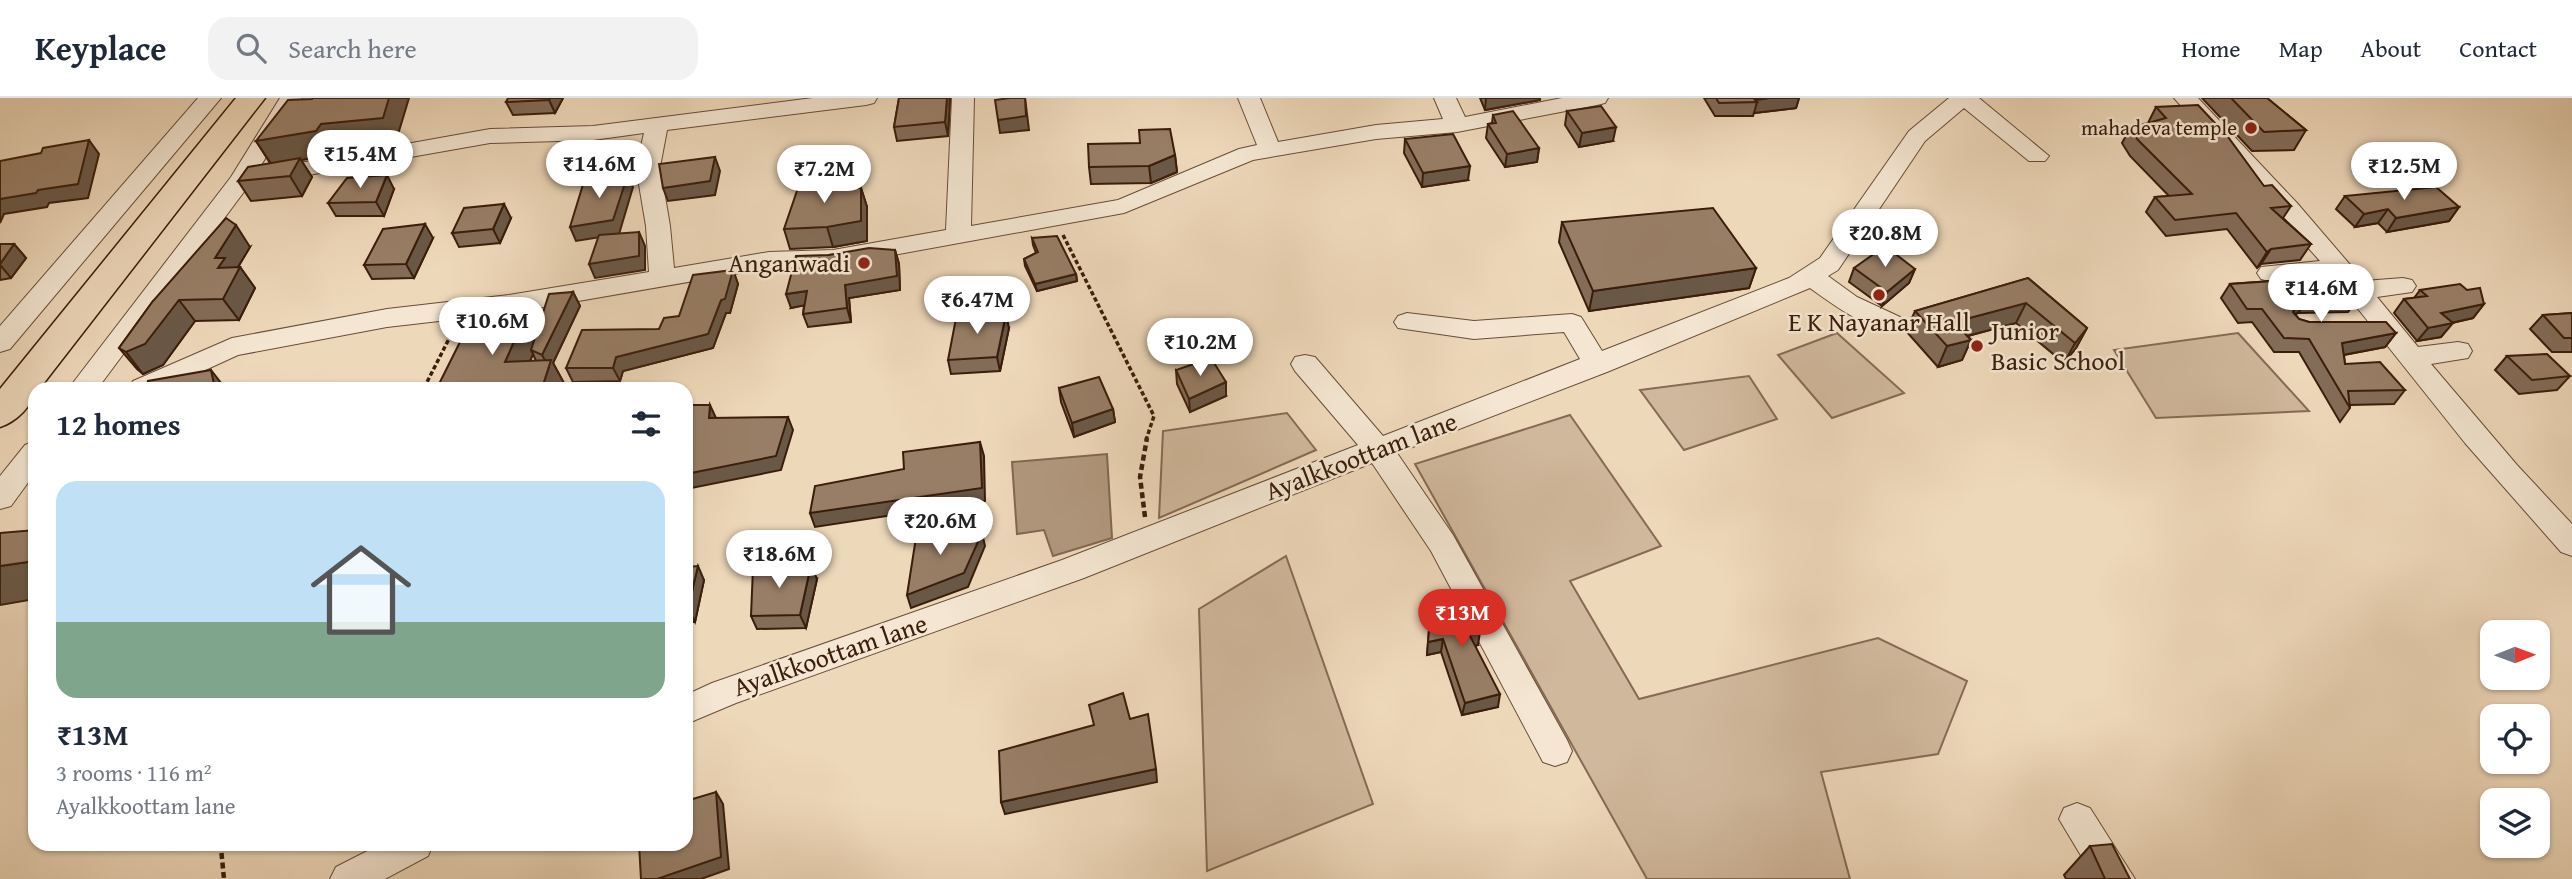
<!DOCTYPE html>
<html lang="en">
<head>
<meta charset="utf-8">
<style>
	body { margin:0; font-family:"Gentium Book Plus",serif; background:#f2f2f3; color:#1f2937; height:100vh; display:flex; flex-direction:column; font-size:26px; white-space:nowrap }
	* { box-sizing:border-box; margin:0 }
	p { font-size:23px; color:#747a83 }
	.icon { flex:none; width:38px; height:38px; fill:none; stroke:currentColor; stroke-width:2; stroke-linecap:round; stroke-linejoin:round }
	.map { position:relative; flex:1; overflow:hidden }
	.side { position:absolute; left:28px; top:284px; width:665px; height:469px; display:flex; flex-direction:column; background:#fff; border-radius:21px; box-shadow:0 2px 5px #0004 }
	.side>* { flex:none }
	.needle { width:46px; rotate:89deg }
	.controls { position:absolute; left:2480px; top:522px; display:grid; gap:14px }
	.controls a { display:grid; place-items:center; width:70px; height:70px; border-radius:14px; background:#fff; box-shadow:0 2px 5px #0004; font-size:35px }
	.price { position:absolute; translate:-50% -60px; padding:0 16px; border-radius:24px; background:#fff; color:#222; font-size:23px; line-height:46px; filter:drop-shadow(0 2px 4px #0008) }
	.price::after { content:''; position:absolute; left:50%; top:42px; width:21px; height:16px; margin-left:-10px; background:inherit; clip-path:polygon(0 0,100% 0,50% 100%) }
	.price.on { background:#d93025; color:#fff }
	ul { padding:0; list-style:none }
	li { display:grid; align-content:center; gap:14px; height:371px; padding:0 28px }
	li+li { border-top:2px solid #e0e1e3 }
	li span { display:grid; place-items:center; height:217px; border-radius:21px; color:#555 }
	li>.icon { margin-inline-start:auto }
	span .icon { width:126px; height:126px; fill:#fffc; stroke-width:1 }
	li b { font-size:30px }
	h2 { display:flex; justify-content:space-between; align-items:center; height:84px; padding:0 28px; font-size:30px }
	header { display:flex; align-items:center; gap:42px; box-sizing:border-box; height:98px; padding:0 35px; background:#fff; border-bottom:2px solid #e0e1e3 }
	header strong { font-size:33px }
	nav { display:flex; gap:38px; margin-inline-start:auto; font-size:24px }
	.search { width:490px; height:63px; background:#f2f2f3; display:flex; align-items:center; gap:18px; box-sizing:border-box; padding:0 24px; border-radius:21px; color:#747a83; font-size:26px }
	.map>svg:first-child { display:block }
</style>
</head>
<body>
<header>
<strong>Keyplace</strong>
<div class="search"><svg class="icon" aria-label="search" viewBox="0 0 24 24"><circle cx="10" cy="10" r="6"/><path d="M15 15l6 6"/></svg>Search here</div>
<nav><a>Home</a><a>Map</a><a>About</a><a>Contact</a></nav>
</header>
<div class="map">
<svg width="2572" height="781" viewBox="0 0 2572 781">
	<rect width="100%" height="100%" fill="#eed8ba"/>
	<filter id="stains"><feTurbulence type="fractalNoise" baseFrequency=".00286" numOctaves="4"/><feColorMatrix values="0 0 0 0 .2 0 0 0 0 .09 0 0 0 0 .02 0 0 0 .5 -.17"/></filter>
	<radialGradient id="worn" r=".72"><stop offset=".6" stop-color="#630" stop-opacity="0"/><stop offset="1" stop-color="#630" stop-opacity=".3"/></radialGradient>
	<g fill="#d0b89c" stroke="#866a54" stroke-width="2">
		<path d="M1837,235l67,60 -72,25 -54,-63z"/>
		<path d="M2238,235l71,78 -153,7 -42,-68z"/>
		<path d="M1749,278l28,43 -93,31 -44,-60z"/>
		<path d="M1287,315l29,37 -157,68 4,-87z"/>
		<path d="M1570,317l91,131 -91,35 69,118 239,-61 89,43 -29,73 -117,18 29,107h-203l-232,-415z"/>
		<path d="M1286,458l87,248 -166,67 -8,-262z"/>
	</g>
	<path fill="#b1987e" stroke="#826750" stroke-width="2" d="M1107,356l5,84 -59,18 -9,-26 -27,4 -5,-72z"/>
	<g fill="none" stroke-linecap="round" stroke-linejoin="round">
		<g stroke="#684c37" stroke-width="2">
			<g id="minor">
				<path d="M198,0h23l-211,251 -10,3v-26z"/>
				<path d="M280,0h22l-53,87 -151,203h-29l162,-211z"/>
				<path d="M813,0h64l-3,5 -8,2 -199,25 -7,37 10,59 4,42 95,-16 64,-2 113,-20 6,-132h22l-3,128 147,-26 121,-51 18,-4 -19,-47h22l18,44 98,-17 67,-6 -9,-21h22l9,19 97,-19h46l-3,5 -8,2 -140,27 -81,7 -123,21 -129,53 -291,53 -64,2 -260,45 -122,14 -149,28 -72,33h-37l4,-7 99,-43 155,-29 122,-14 140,-23 -3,-46 -10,-59 8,-34 -51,7 -103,3 -221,39 -8,-2 -4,-5 4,-5 229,-41 103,-3z"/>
				<path d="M1949,0h30l70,58 -4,5h-16l-65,-53 -39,33 -87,129 -10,6 29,21 43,20 4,6 -4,6c-26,7 -69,-26 -90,-41l-203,84 -210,81 56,82 114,205 5,11 -5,11 -12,4 -12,-4 -112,-211 -59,-88 -288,115 -348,125 -50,21v-29l26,-12 350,-123 296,-115 -63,-74 -4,-7 4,-7 10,-2 10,2 68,79 197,-77 -16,-27 -90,7 -76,-11 -4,-6 4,-6 9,-3 67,8 98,-7 9,3 21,34 187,-73 31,-20 89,-127z"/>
				<path d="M2174,0h24l99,105 67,78 39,-3 9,2 4,6 -4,6 -35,5 41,50 40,-5 10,2 4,7 -4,7 -37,6 86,101 55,59v32l-11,-4 -96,-109 -138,-173 -3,4c-18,5 -45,10 -63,5l-4,-6 4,-6 59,-6z"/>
				<path d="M35,343v32l-24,33 -11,3v-33l25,-31z"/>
				<path d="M2077,705l13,5 45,71h-40l-36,-60 5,-11z"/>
				<path d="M381,746h52l-5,12 -43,23h-55l6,-12z"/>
			</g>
		</g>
		<g stroke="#3b1d0b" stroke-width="3">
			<path id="highway" d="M236,0h29l-225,290h-5c0,17 -21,35 -35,39v-38z"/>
		</g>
		<g stroke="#3b1d0b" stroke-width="3.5" stroke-dasharray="4.5 2.5" stroke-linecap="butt">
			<path d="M1063,137l91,181 -8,24"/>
			<path d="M424,290l29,-57"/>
		</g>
		<g stroke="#3b1d0b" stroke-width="4.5" stroke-dasharray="6 3.5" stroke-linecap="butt">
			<path d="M1145,419l-5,-40 7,-39"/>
			<path d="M223,746l-2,4 3,31"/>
		</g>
		<use href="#minor" fill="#f4e6d2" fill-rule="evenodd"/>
		<use href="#highway" fill="#eed8ba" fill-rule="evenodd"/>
	</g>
	<g fill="#836c58" stroke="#3b1d0b" stroke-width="2" fill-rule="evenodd">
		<path d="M563,0l-8,15 -42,2 -7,-13z"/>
		<path d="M899,0h51l-2,38 -51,5 -3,-14z"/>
		<path d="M1480,0h60v2l-55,10z"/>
		<path d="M1704,0h95l-3,10 -42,5 -1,3h-38z"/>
		<path d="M2202,0h65l39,32 -12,20 -42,1z"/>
		<path d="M2156,9l135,99 -8,12 28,26 -11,16 -39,4 -4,4 -30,-39 -61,7 -20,-24 9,-15 14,-1 -39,-40 -8,-13 8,-15 18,-5z"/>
		<path d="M1567,13l46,30 -34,6 -14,-22z"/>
		<path d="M1493,17l46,33 -2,14 -32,5 -19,-29 2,-14 4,-1z"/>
		<path d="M1405,41l63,41 -46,7 -18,-34z"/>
		<path d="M256,43h140l-61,7 -5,7 -29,5 11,17 -10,19 -51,5 -13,-20 32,-18z"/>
		<path d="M1175,57l2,17 -26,11 -60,1 -2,-17z"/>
		<path d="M837,90h24l6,19v34l-34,6 -43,2 -6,-20z"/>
		<path d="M394,91l-10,27h-48l-8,-13z"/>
		<path d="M2345,98l114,11 -10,14 -62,11 -9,-9 -23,4 -19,-18z"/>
		<path d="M511,120l-11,25 -41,4 -7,-14z"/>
		<path d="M1562,124l194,46 -7,20 -160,23 -30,-69z"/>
		<path d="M433,140l-19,40 -42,1 -8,-14z"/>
		<path d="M1032,140l44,36 1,7 -40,10 -12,-25 -1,-7 12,-6 -3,-8z"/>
		<path d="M0,146h14l12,14 -15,20 -11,2z"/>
		<path d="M250,149l-12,20h2l15,21 -16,32 -44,1 -32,44 -20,9 -6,-5 -18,-21 34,-47z"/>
		<path d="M895,152l4,14 1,26 -51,8 2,24 -43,5 -5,-13 1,-9 -13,3 38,-53z"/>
		<path d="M1854,170l61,1 -6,14 -27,23 -33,-24z"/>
		<path d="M733,172l5,14 -8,29h-4l-13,35 -90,23 -3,10 -47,1 -7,-14 93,-39 20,-13z"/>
		<path d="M2279,172l79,29 -10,13 -50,1 -3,1 4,5 10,3 87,11 -11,14 -41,8 1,9 60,26 -11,14 -44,1v3l-10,14 -41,-70h-25l-22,-30 -14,1 -17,-25 9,-14 42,-3z"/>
		<path d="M2028,180l59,50 -11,20 -12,15 -48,-40 -48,13 3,4 -9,20 -24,7 -32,-36 9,-20z"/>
		<path d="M2420,192l64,14 -11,14 -21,5 -11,14 -24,4 -23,-28 10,-14 10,-1z"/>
		<path d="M573,194l7,14 -27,57 12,22 -128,3 100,-57zM533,256l3,7h-6z"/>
		<path d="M2572,215v39h-20l-22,-23 13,-14z"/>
		<path d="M1009,230l-9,43 -49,3 -3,-14z"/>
		<path d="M2507,258l63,20 -13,14 -38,4 -24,-24z"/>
		<path d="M1176,272l50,26 -36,16 -13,-28z"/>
		<path d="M1059,290l54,21 2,13 -41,15 -13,-35z"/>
		<path d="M686,469l18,13 -9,42h-9z"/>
		<path d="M817,481l-11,49 -49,1 -6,-13z"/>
		<path d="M1431,507l47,40 -3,1 23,61 -36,8 -21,-63 -14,3z"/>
		<path d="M2090,748l40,33h-64l-2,-4z"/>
	</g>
	<g fill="#6a5847" stroke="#3b1d0b" stroke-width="2">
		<path d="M389,0h20l-13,43 -61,7 -5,7 -29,5 11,17 -10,19 -12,-20 -18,-11 -16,-24 65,-17z"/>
		<path d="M550,0h13l-8,15 -6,-13z"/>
		<path d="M947,0h3l-2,38 -3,-14z"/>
		<path d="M1025,0l4,32 -29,3 -2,-13z"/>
		<path d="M1486,0h54v2l-55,10z"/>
		<path d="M1769,0h30l-3,10 -42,5 3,-11 -2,-2z"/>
		<path d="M1616,29l-3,14 -34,6 3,-14z"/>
		<path d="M89,42l10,14 -11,44 -39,5 -2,4 -43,7 -4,9v-24l38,-9z"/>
		<path d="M1539,50l-2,14 -32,5 2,-13z"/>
		<path d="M1175,57l2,17 -26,11 -2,-17z"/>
		<path d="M715,59l5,14 -5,24 -47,6 -5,-13z"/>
		<path d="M1470,68l-2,14 -46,7 1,-14z"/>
		<path d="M628,76l5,13 -14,47 -43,7 -6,-14z"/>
		<path d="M387,77l7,14 -10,27 -8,-14z"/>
		<path d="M861,90l6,19v34l-34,6 -6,-20z"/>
		<path d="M504,106l7,14 -11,25 -7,-14z"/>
		<path d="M2459,109l-10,14 -62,11 9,-14z"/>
		<path d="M2388,111l-10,14 -23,4 9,-13z"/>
		<path d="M425,126l8,14 -19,40 -8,-14z"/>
		<path d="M236,127l14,22 -15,25 5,-5 15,21 -16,32 -16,-21 -8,-41z"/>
		<path d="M639,134l6,14v24l-50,8 -6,-14z"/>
		<path d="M14,146l12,14 -15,20 -11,-13v-1z"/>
		<path d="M2271,151l-10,15 -4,4 10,-16z"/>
		<path d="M895,152l4,14 1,26 -51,8 2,24 -4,-14 -2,-23z"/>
		<path d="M1756,170l-7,20 -160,23 4,-20z"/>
		<path d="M1915,171l-6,14 -27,23 5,-14z"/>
		<path d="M733,172l5,14 -8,29h-4l-13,35 -90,23 -3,10 -7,-13 3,-11 92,-23z"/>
		<path d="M1076,176l1,7 -40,10 -2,-7z"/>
		<path d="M807,193l4,13 -20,4 -5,-14z"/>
		<path d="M573,194l7,14 -27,57 12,22 -2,3h-21l7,-21 -7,-12z"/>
		<path d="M2308,201l-10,14 -10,4 9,-14z"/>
		<path d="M179,202l16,21 -32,44 -20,9 -17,-22z"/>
		<path d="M2026,205l-10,20 -71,19 9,-20z"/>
		<path d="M2484,206l-11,14 -40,9 20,-4 -12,14 -24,4 24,-28z"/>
		<path d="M527,214l13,25 -9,13 2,4 -14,33 -14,-25z"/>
		<path d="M1006,216l3,14 -9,43 -3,-14z"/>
		<path d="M2087,230l-11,20 -12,15 11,-20z"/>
		<path d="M2396,235l-11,14 -53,10 10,-14z"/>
		<path d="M1971,242l-9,20 -24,7 9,-21z"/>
		<path d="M211,272l14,18h-28z"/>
		<path d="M1226,284v14l-36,16 -1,-13z"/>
		<path d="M710,307l6,13h-7z"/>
		<path d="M1113,311l2,13 -41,15 -2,-14z"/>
		<path d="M788,319l5,13 -12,40 -95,19v-15z"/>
		<path d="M980,344l4,14 1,45 -170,26 -5,-14z"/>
		<path d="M982,435l3,13 -17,41 -57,21 -4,-13z"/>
		<path d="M35,463v38l-35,6v-39z"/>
		<path d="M811,467l6,14 -11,49 -6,-13z"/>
		<path d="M698,468l6,14 -9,42 -7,-14z"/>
		<path d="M1480,534l-2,13 -11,2 2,-13z"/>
		<path d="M1443,541l-2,13 -14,3 1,-13z"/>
		<path d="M1500,596l-2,13 -36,8 3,-12z"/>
		<path d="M1156,671l1,13 -152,32 -4,-12z"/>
		<path d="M716,694l7,12 6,65 -28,10h-44z"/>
	</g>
	<g fill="#987e66" stroke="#3b1d0b" stroke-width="2">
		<path d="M313,0h76l-6,20 -62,6 -5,7 -60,10 32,-41 24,-1z"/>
		<path d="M508,0h42l-1,2 -43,2z"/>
		<path d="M899,0h48l-2,24 -51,5z"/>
		<path d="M1010,0h15l1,18 -28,4 -3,-20z"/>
		<path d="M1716,0h53l-14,2 2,2 -38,1z"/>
		<path d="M2231,0h36l39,32 -42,2z"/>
		<path d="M2198,7l30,32 36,49 8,-1 19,21 -20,2 40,36 -40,5 -4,3 -31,-39 -61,7 -20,-23 37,-3 -54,-54 -8,-12 36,-10 -10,-11z"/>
		<path d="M1601,8l15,21 -34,6 -15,-22z"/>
		<path d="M1513,13l26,37 -32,6 -19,-30 8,-1 -3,-8z"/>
		<path d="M1170,31l5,26 -26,11 -60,1 -1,-23 52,-1 -1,-13z"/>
		<path d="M1453,36l17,32 -47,7 -18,-34z"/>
		<path d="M89,42l-11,44 -40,6 -2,3 -36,6v-38l41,-8 2,-5z"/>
		<path d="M715,59l-5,24 -47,7 -4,-24z"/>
		<path d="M300,60l-10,18 -52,5 10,-14z"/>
		<path d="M628,76l-15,46 -43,7 15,-49z"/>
		<path d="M387,77l-11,27 -48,1 19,-25z"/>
		<path d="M832,80l5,10h24v33l-34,6 -43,2 16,-47z"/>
		<path d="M2436,89l23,20 -63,11 -8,-9 -24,5 -19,-18z"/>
		<path d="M504,106l-11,25 -41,4 12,-25z"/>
		<path d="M1713,110l43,60 -163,23 -31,-69z"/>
		<path d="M226,120l10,7 -21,33h10l-7,10 22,-1 -17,32 -44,1 -34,44 -19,8 -7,-4 34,-47z"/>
		<path d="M425,126l-19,40 -42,1 19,-36z"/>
		<path d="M639,134v24l-50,8 10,-29z"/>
		<path d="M1057,138l19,38 -41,10 -11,-25 14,-7 -6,-14z"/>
		<path d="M0,146h14l-14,20z"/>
		<path d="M1885,148l30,23 -28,23 -33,-24z"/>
		<path d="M869,150l26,2 2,26 -52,9 2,23 -44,6 4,-23 -21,3 10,-38 33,-1z"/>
		<path d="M2330,167l8,8 20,26h-50l-11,4 -4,9 6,7 10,3h77l10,11 -54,10 3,21 35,-2 25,28 -57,1 2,17 -41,-69 -25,-1 -22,-29h-15l-17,-25 57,-4 -8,-10z"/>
		<path d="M733,172l-8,29 -4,1 -13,34 -92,23 -3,11h-47l16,-38 77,-1 5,-11 15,-2 14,-41z"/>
		<path d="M2028,180l59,50 -12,15 -49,-40 -72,19 17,18 -24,6 -32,-35z"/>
		<path d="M2460,186l7,6 13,-2 4,16 -43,9 12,10 -25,5 -24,-29 23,-3 -7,-6z"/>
		<path d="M573,194l-31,63 -11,-5 18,-56z"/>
		<path d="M527,214l-22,50 46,-2 -9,28h-105l37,-74z"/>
		<path d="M957,215l49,1 -9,43 -49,3z"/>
		<path d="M2572,215v25h-8l-21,-23z"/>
		<path d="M2547,256l23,22 -38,4 -25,-24z"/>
		<path d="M1211,260l15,24 -37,17 -13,-29z"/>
		<path d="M211,272l3,14 -17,4h-51l2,-7z"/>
		<path d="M1099,279l14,32 -41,14 -13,-35z"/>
		<path d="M686,307h24l-1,13 79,-1 -12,39 -90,18z"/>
		<path d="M980,344l2,46 -172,25 5,-27 89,-17 -1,-17z"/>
		<path d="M35,432v31l-35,5v-33z"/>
		<path d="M917,433l65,2 -18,40 -57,22z"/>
		<path d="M811,467l-11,50 -49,1 2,-48z"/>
		<path d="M698,468l-10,42h-2v-41z"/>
		<path d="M1462,501l18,33 -11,2 31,60 -35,9 -22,-64 -15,3 3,-37z"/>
		<path d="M1123,595l7,26 18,-5 8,55 -155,33 -2,-51 95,-26 -5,-20z"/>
		<path d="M716,694l5,65 -64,22h-16l-2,-35h47v-43z"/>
		<path d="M2112,746l18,35h-25l-15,-33z"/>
	</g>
	<g fill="#8f2418" stroke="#f4e6d2" stroke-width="2.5">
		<circle cx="2251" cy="30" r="7"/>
		<circle cx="864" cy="165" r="7"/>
		<circle cx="1879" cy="197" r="7"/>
		<circle cx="1977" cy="248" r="7"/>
	</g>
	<g text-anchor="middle" stroke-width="5" stroke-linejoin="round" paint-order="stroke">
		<g font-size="21" fill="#3b1d0b" stroke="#f4e6d2" text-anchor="end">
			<text x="2237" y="37">mahadeva temple</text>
		</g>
		<g font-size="26" fill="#3b1d0b" stroke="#f4e6d2" text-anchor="end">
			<text x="850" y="174">Anganwadi</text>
			<text x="1879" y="233" text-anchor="middle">E K Nayanar Hall</text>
			<text x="1991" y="242" text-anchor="start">Junior<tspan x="1991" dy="30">Basic School</tspan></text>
		</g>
		<g font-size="26" fill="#3b1d0b" stroke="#f4e6d2">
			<text transform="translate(1361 358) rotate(-21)" y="9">Ayalkkoottam lane</text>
			<text transform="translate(830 557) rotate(-19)" y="9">Ayalkkoottam lane</text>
		</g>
	</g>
	<rect width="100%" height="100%" filter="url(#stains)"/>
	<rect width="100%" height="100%" fill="url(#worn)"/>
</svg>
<div class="controls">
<a><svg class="needle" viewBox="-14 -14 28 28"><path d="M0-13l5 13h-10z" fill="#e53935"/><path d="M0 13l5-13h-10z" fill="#747a83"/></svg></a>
<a><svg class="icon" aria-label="locate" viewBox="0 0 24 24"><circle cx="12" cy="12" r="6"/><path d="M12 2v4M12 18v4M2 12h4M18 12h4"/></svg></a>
<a><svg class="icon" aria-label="layers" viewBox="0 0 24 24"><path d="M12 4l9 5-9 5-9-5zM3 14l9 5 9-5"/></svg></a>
</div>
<b class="price" style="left:360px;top:92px">₹15.4M</b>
<b class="price" style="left:599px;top:102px">₹14.6M</b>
<b class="price" style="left:2404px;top:104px">₹12.5M</b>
<b class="price" style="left:824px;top:107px">₹7.2M</b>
<b class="price" style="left:1885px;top:171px">₹20.8M</b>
<b class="price" style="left:2321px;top:226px">₹14.6M</b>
<b class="price" style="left:977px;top:238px">₹6.47M</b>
<b class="price" style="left:492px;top:259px">₹10.6M</b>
<b class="price" style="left:1200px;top:280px">₹10.2M</b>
<b class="price" style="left:940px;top:459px">₹20.6M</b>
<b class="price" style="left:779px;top:492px">₹18.6M</b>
<b class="price on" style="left:1462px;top:551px">₹13M</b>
<section class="side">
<h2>12 homes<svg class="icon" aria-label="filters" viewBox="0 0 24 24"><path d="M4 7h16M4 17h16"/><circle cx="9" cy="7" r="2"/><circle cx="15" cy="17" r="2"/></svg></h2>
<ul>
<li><span style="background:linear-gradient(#bfe0f5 65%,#7fa58c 0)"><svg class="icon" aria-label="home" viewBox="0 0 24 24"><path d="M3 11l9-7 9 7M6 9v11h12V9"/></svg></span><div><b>₹13M</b><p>3 rooms · 116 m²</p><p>Ayalkkoottam lane</p></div></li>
</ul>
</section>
</div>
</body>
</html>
